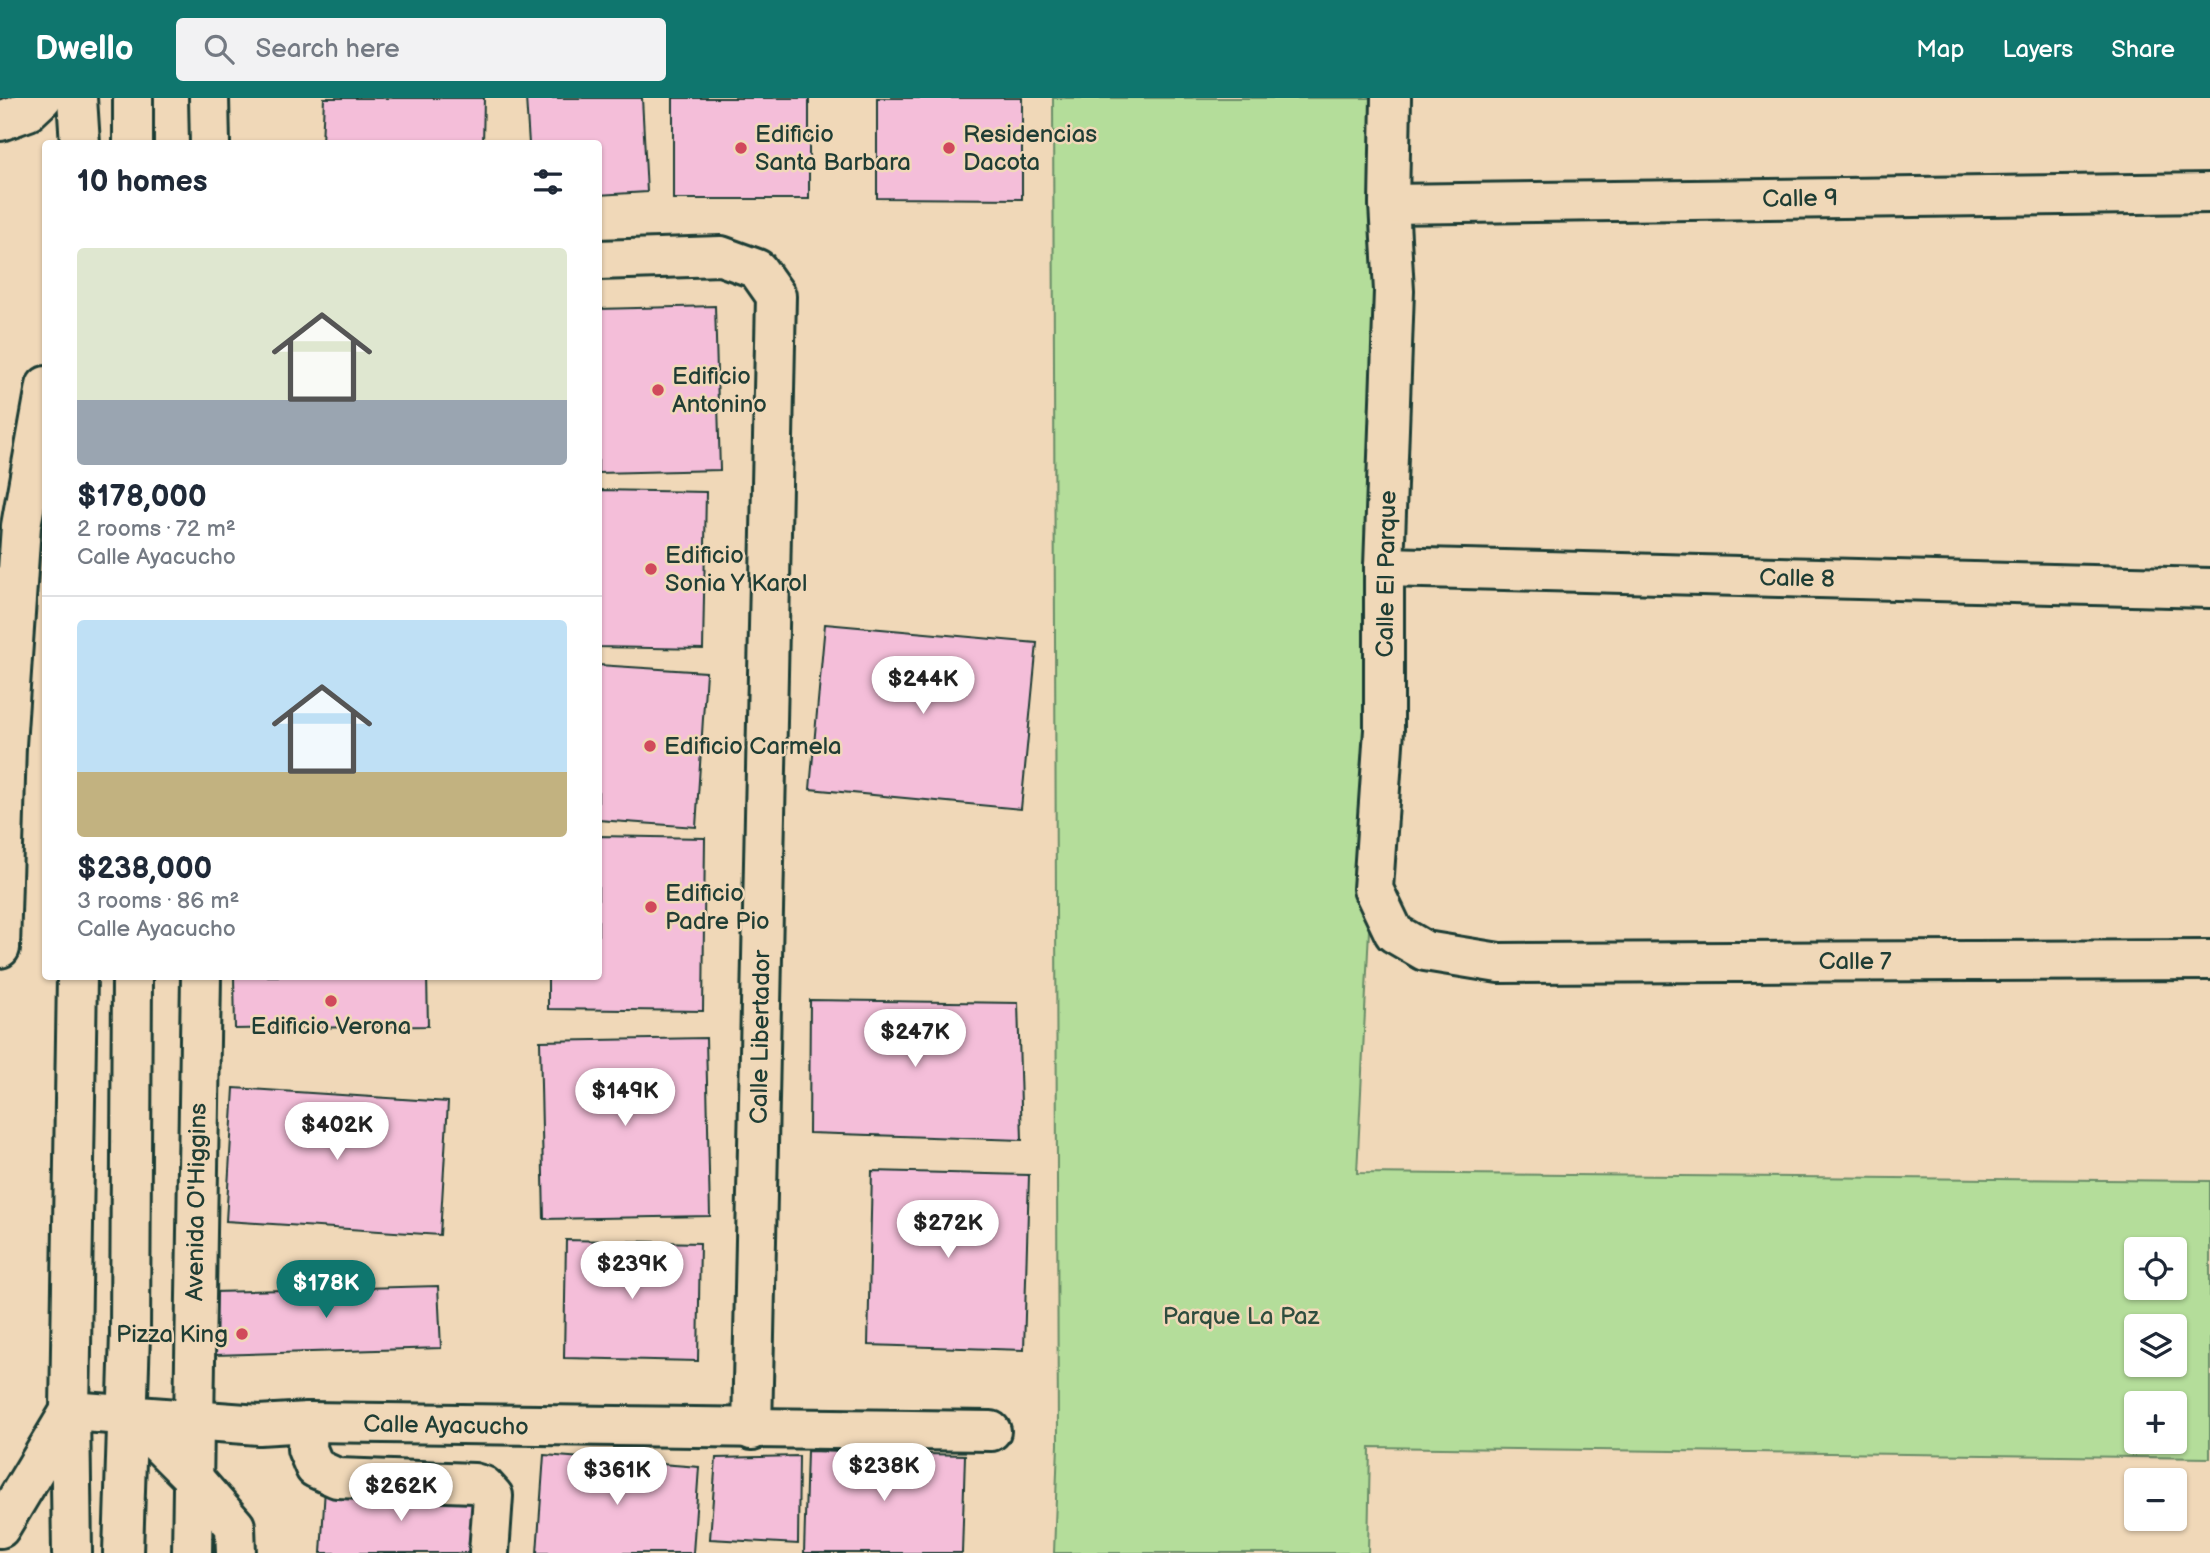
<!DOCTYPE html>
<html lang="en">
<head>
<meta charset="utf-8">
<style>
	body { margin:0; font-family:"Balsamiq Sans",sans-serif; background:#f2f2f3; color:#1f2937; height:100vh; display:flex; flex-direction:column; font-size:26px; white-space:nowrap }
	* { box-sizing:border-box; margin:0 }
	p { font-size:23px; color:#747a83 }
	.icon { flex:none; width:38px; height:38px; fill:none; stroke:currentColor; stroke-width:2; stroke-linecap:round; stroke-linejoin:round }
	.map { position:relative; flex:1; overflow:hidden }
	.drawer { position:absolute; left:42px; top:42px; width:560px; height:840px; display:flex; flex-direction:column; background:#fff; border-radius:7px; box-shadow:0 2px 5px #0004 }
	.drawer>* { flex:none }
	.fabs { position:absolute; left:2124px; top:1139px; display:grid; gap:14px }
	.fabs a { display:grid; place-items:center; width:63px; height:63px; border-radius:7px; background:#fff; box-shadow:0 2px 5px #0004; font-size:35px }
	.price { position:absolute; translate:-50% -60px; padding:0 16px; border-radius:24px; background:#fff; color:#222; font-size:23px; line-height:46px; filter:drop-shadow(0 2px 4px #0008) }
	.price::after { content:''; position:absolute; left:50%; top:42px; width:21px; height:16px; margin-left:-10px; background:inherit; clip-path:polygon(0 0,100% 0,50% 100%) }
	.price.current { background:#0f766e; color:#fff }
	ul { padding:0; list-style:none }
	li { display:grid; align-content:center; gap:14px; height:371px; padding:0 35px }
	li+li { border-top:2px solid #e0e1e3 }
	li span { display:grid; place-items:center; height:217px; border-radius:7px; color:#555 }
	li>.icon { margin-inline-start:auto }
	span .icon { width:126px; height:126px; fill:#fffc; stroke-width:1 }
	li b { font-size:30px }
	h2 { display:flex; justify-content:space-between; align-items:center; height:84px; padding:0 35px; font-size:30px }
	header { display:flex; align-items:center; gap:42px; box-sizing:border-box; height:98px; padding:0 35px; background:#0f766e; color:#fff }
	header strong { font-size:33px }
	nav { display:flex; gap:38px; margin-inline-start:auto; font-size:24px }
	.search { width:490px; height:63px; background:#f2f2f3; display:flex; align-items:center; gap:18px; box-sizing:border-box; padding:0 24px; border-radius:7px; color:#747a83; font-size:26px }
	.map>svg:first-child { display:block }
</style>
</head>
<body>
<header>
<strong>Dwello</strong>
<div class="search"><svg class="icon" aria-label="search" viewBox="0 0 24 24"><circle cx="10" cy="10" r="6"/><path d="M15 15l6 6"/></svg>Search here</div>
<nav><a>Map</a><a>Layers</a><a>Share</a></nav>
</header>
<div class="map">
<svg width="2210" height="1455" viewBox="0 0 2210 1455">
	<rect width="100%" height="100%" fill="#f0d8b8"/>
	<filter id="ink" filterUnits="userSpaceOnUse"><feTurbulence type="fractalNoise" baseFrequency=".0143" numOctaves="2"/><feDisplacementMap in="SourceGraphic" scale="14" xChannelSelector="R" yChannelSelector="G"/><feConvolveMatrix kernelMatrix="1 2 1 2 8 2 1 2 1" color-interpolation-filters="sRGB"/></filter>
	<g filter="url(#ink)">
		<path fill="#b4dd9a" stroke="#6a8d67" stroke-width="2" fill-rule="evenodd" d="M1053,0h335l-9,630 -22,445 853,8v277l-840,-11 -2,106h-314l4,-109zM2137,1152h38v38h-38zM2137,1228h38v39h-38zM2137,1306h38v38h-38z"/>
		<g fill="#f4bed9" stroke="#1f3d34" stroke-width="2">
			<path d="M324,0h160l-1,46h-161z"/>
			<path d="M526,0h116l5,94 -49,3v-51h-69z"/>
			<rect x="673" y="0" width="136" height="101"/>
			<path d="M877,0h145v101l-145,-1z"/>
			<path d="M715,208l5,164 -122,3v-164z"/>
			<path d="M598,392l108,2 -3,157 -105,-2z"/>
			<path d="M825,526l212,19 -16,166 -211,-20z"/>
			<path d="M598,567l108,7 -10,155 -98,-7z"/>
			<path d="M598,738l107,2 -2,173 -155,-2v-33h50z"/>
			<path d="M234,878h193l1,50 -193,3z"/>
			<path d="M810,902l208,3 4,137 -213,-7z"/>
			<path d="M706,940l4,178 -166,3 -4,-178z"/>
			<path d="M234,990l214,14 -8,133 -214,-14z"/>
			<path d="M872,1073l157,4 -5,175 -156,-5z"/>
			<path d="M566,1142l134,3 -2,118 -134,-3z"/>
			<path d="M438,1188l3,62 -226,7 -2,-63z"/>
			<path d="M807,1353l158,4 -3,98h-158z"/>
			<path d="M544,1357l155,12 -6,86h-156z"/>
			<path d="M799,1358l-1,88 -88,-5 6,-81z"/>
			<path d="M325,1390l159,9 -3,56h-160z"/>
		</g>
		<g fill="none" stroke-linecap="round" stroke-linejoin="round">
			<g stroke="#1f3d34" stroke-width="44">
				<g id="minor">
					<path d="M209,0l1,46"/>
					<path d="M1391,0l-2,106 5,87 -10,276v163l-11,159 21,44 31,18 74,12 711,-3"/>
					<path d="M1389,106l821,-11"/>
					<path d="M598,162l123,-4 36,13 19,27 -24,1134"/>
					<path d="M1384,469l826,21"/>
					<path d="M0,850l6,-203 15,-219 25,-140"/>
					<path d="M70,1313l189,14 49,-3 683,9"/>
					<path d="M128,1315l65,65 42,48 1,27"/>
					<path d="M308,1324l-1,27 8,19 22,10 137,5 10,3 9,10 -4,57"/>
					<path d="M192,1455l9,-577"/>
				</g>
			</g>
			<g stroke="#1f3d34" stroke-width="44">
				<g id="major">
					<path d="M77,0l3,46"/>
					<path d="M133,0v46"/>
					<path d="M0,1430l70,-117"/>
					<path d="M72,1455l-2,-142 7,-435"/>
					<path d="M123,1455l7,-219 2,-358"/>
				</g>
			</g>
			<g stroke="#1f3d34" stroke-width="44">
				<g id="highway">
					<path d="M0,23l28,-10 14,-13"/>
					<path d="M0,614l6,33"/>
				</g>
			</g>
			<use href="#minor" stroke="#f0d8b8" stroke-width="38"/>
			<use href="#major" stroke="#f0d8b8" stroke-width="38"/>
			<use href="#highway" stroke="#f0d8b8" stroke-width="38"/>
		</g>
	</g>
	<g fill="#d1495b" stroke="#f0d8b8" stroke-width="2.5">
		<circle cx="741" cy="50" r="7"/>
		<circle cx="949" cy="50" r="7"/>
		<circle cx="658" cy="292" r="7"/>
		<circle cx="651" cy="471" r="7"/>
		<circle cx="650" cy="648" r="7"/>
		<circle cx="651" cy="809" r="7"/>
		<circle cx="331" cy="903" r="7"/>
		<circle cx="242" cy="1236" r="7"/>
	</g>
	<g text-anchor="middle" stroke-width="5" stroke-linejoin="round" paint-order="stroke">
		<g font-size="24" fill="#1f3d34" stroke="#f0d8b8" text-anchor="start">
			<text x="755" y="44">Edificio<tspan x="755" dy="28">Santa Barbara</tspan></text>
			<text x="963" y="44">Residencias<tspan x="963" dy="28">Dacota</tspan></text>
			<text x="672" y="286">Edificio<tspan x="672" dy="28">Antonino</tspan></text>
			<text x="665" y="465">Edificio<tspan x="665" dy="28">Sonia Y Karol</tspan></text>
			<text x="664" y="656">Edificio Carmela</text>
			<text x="665" y="803">Edificio<tspan x="665" dy="28">Padre Pio</tspan></text>
			<text x="331" y="936" text-anchor="middle">Edificio Verona</text>
			<text x="228" y="1244" text-anchor="end">Pizza King</text>
		</g>
		<g font-size="24" fill="#1f3d34" stroke="#f0d8b8">
			<text transform="translate(1800 100) rotate(-1)" y="8">Calle 9</text>
			<text transform="translate(1386 476) rotate(-89)" y="8">Calle El Parque</text>
			<text transform="translate(1797 480) rotate(1)" y="8">Calle 8</text>
			<text x="1855" y="871">Calle 7</text>
			<text transform="translate(760 939) rotate(-89)" y="8">Calle Libertador</text>
			<text transform="translate(196 1104) rotate(-89)" y="8">Avenida O'Higgins</text>
			<text transform="translate(446 1327) rotate(1)" y="8">Calle Ayacucho</text>
		</g>
		<g font-size="24" fill="#2e4d3e" stroke="#f0d8b8">
			<text x="1241" y="1226">Parque La Paz</text>
		</g>
	</g>
</svg>
<div class="fabs">
<a><svg class="icon" aria-label="locate" viewBox="0 0 24 24"><circle cx="12" cy="12" r="6"/><path d="M12 2v4M12 18v4M2 12h4M18 12h4"/></svg></a>
<a><svg class="icon" aria-label="layers" viewBox="0 0 24 24"><path d="M12 4l9 5-9 5-9-5zM3 14l9 5 9-5"/></svg></a>
<a>+</a>
<a>−</a>
</div>
<b class="price" style="left:923px;top:618px">$244K</b>
<b class="price" style="left:915px;top:971px">$247K</b>
<b class="price" style="left:625px;top:1030px">$149K</b>
<b class="price" style="left:337px;top:1064px">$402K</b>
<b class="price" style="left:948px;top:1162px">$272K</b>
<b class="price" style="left:632px;top:1203px">$239K</b>
<b class="price current" style="left:326px;top:1222px">$178K</b>
<b class="price" style="left:884px;top:1405px">$238K</b>
<b class="price" style="left:617px;top:1409px">$361K</b>
<b class="price" style="left:401px;top:1425px">$262K</b>
<section class="drawer">
<h2>10 homes<svg class="icon" aria-label="filters" viewBox="0 0 24 24"><path d="M4 7h16M4 17h16"/><circle cx="9" cy="7" r="2"/><circle cx="15" cy="17" r="2"/></svg></h2>
<ul>
<li><span style="background:linear-gradient(#dfe7d0 70%,#9aa5b1 0)"><svg class="icon" aria-label="home" viewBox="0 0 24 24"><path d="M3 11l9-7 9 7M6 9v11h12V9"/></svg></span><div><b>$178,000</b><p>2 rooms · 72 m²</p><p>Calle Ayacucho</p></div></li>
<li><span style="background:linear-gradient(#bfe0f5 70%,#c2b280 0)"><svg class="icon" aria-label="home" viewBox="0 0 24 24"><path d="M3 11l9-7 9 7M6 9v11h12V9"/></svg></span><div><b>$238,000</b><p>3 rooms · 86 m²</p><p>Calle Ayacucho</p></div></li>
</ul>
</section>
</div>
</body>
</html>
